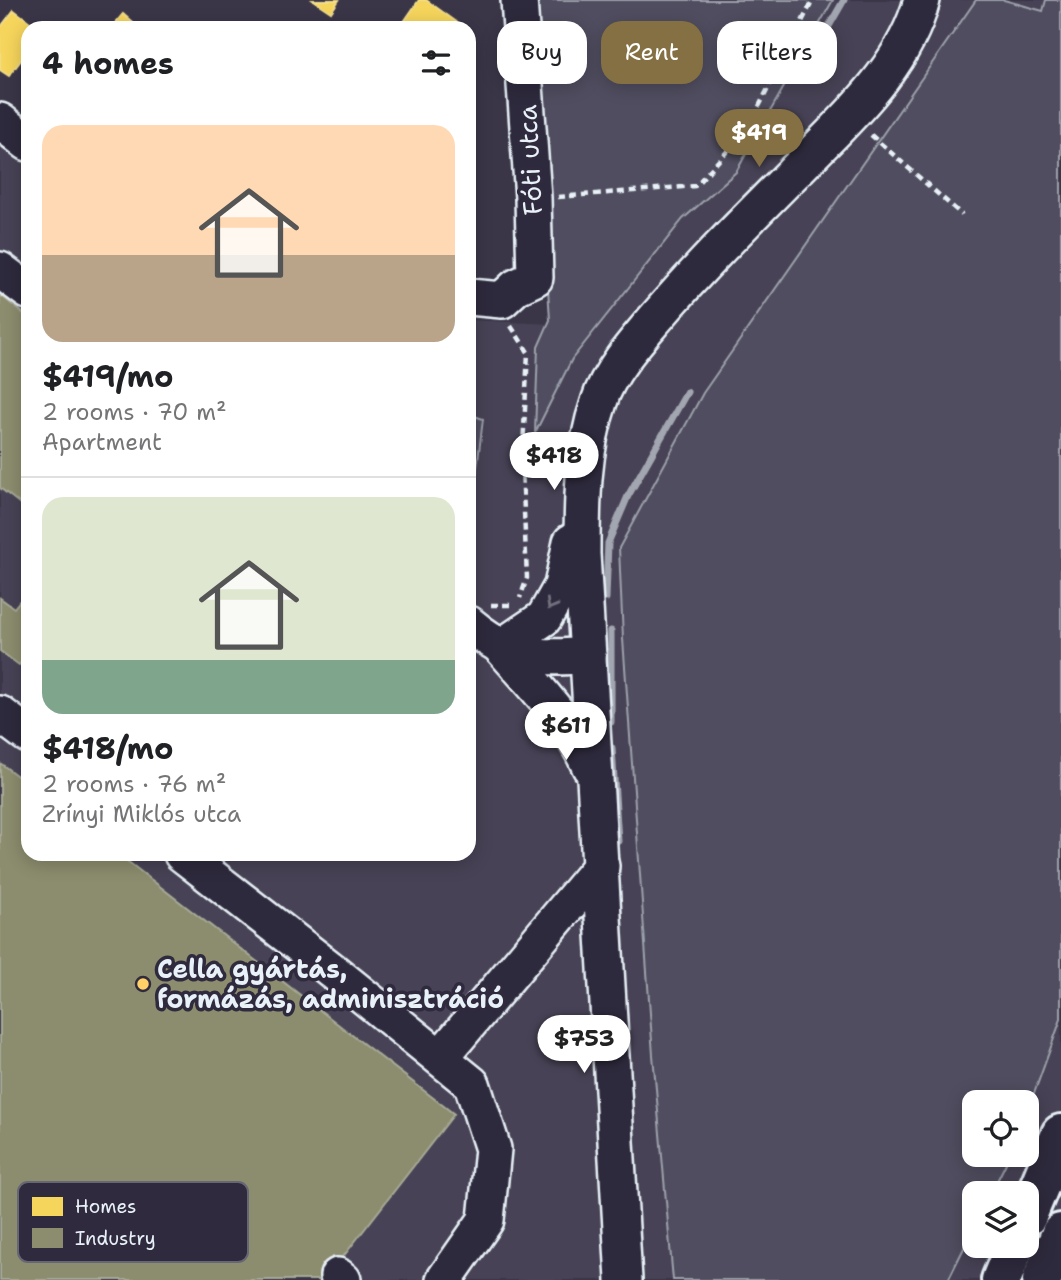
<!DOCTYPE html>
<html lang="en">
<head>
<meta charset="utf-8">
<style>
	body { margin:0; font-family:"Shantell Sans",sans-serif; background:#f2f2f2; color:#202124; height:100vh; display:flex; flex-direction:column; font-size:26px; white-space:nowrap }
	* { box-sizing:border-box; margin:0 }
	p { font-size:23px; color:#757577 }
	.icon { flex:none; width:38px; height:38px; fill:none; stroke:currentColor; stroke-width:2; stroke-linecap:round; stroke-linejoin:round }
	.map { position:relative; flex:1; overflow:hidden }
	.details { position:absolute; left:21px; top:21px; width:455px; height:840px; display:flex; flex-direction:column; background:#fff; border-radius:21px; box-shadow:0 4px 18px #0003 }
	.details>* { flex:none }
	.guide { position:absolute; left:497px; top:21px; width:458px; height:63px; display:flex; gap:14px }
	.buttons { position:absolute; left:962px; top:1090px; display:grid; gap:14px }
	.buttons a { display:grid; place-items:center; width:77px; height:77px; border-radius:14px; background:#fff; box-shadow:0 4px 18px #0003; font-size:35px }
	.price { position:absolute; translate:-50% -60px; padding:0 16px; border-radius:24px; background:#fff; color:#222; font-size:23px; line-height:46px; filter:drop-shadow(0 2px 4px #0008) }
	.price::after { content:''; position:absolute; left:50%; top:42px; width:21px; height:16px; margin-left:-10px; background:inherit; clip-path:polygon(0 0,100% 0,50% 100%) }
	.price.selected { background:#847042; color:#fff }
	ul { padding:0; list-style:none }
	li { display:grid; align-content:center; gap:14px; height:371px; padding:0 21px }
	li+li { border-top:2px solid #e0e0e0 }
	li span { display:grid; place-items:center; height:217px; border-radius:21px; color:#555 }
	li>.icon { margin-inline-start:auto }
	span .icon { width:126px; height:126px; fill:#fffc; stroke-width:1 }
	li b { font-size:30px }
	h2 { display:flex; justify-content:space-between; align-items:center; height:84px; padding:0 21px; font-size:30px }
	.pill { padding:0 24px; border-radius:21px; background:#fff; box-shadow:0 4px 18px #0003; font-size:24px; line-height:63px }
	.pill.selected { background:#847042; color:#fff }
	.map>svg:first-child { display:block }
</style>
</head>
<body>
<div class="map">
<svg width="1061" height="1280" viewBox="0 0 1061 1280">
	<rect width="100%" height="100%" fill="#3a3648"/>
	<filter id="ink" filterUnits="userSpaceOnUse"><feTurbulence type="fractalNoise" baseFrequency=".0143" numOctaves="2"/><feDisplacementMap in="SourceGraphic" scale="14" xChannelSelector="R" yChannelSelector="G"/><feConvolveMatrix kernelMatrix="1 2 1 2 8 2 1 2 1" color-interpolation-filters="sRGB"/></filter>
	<g filter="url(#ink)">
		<path fill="#464354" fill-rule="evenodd" d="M536,0h525v1280h-1061v-1172l28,20v726h441v-534l84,4zM975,1102h52v53h-52zM975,1194h52v52h-52z"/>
		<g fill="#504e5f" stroke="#9ca0ac" stroke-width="2">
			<path d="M530,0h303l-97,172 -53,47 -111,140 -37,74 3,-86 12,-27z"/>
			<path d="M976,0h28l39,11 3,-11h15v1019l-34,94v-11h-52v53h35l-19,38 -16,1v32l-27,54h-275l-20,-225 -30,-416 -4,-91 84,-155z"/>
			<path d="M469,414l14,5 -14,115z"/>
		</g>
		<g fill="#f6d55c" stroke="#f2dd8b" stroke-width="2">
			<path d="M313,0h26l-8,12z"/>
			<path d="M419,0h7l32,23 -3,5h-51l-3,-2z"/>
			<path d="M14,10l24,18h-10v23l-19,25 -9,-6v-42z"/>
			<path d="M123,14l16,14h-28z"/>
		</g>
		<g fill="#8c8c6e" stroke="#a8aa97" stroke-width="2">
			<path d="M0,295l28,22v193l-28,-22z"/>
			<path d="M23,597l5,4v53l-9,11 -19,-14v-53l14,10z"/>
			<path d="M0,763l28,21v70h90l336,260 -129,166h-325z"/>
		</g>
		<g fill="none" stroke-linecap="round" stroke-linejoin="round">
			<g stroke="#a2a6b1" stroke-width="7">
				<path d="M798,80l46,-80"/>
				<path d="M606,598l2,-55 20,-47 59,-104"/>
				<path d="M611,631v91"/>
				<path d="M612,748l6,93"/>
			</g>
			<g stroke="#e8f1f8" stroke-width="40">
				<g id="minor">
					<path d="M0,121l28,22"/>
					<path d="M0,270l28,21"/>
					<path d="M469,297l33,3 14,-13 19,-9 -2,-80 -14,-198"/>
					<path d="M469,624c40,34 68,36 119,31"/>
					<path d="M501,647l43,-29 18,-32 9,-44"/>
					<path d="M501,647c32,37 69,74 89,120"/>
					<path d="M0,714l28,21"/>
					<path d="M182,854l147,114 143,116 21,65 -7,71 -42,60"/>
					<path d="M441,1057l160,-191"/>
					<path d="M338,1276l5,4"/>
					<path d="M624,1280l-42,-726c0,-51 0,-103 17,-152 9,-29 37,-61 56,-83 53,-62 112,-119 169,-177 40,-40 83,-85 98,-142"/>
				</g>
			</g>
			<g stroke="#e8f1f8" stroke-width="44">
				<g id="highway">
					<path d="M1027,1216l34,-82"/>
					<path d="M1001,1280l14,-34"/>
					<path d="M1042,1280l19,-47"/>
				</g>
			</g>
			<g stroke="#e8f1f8" stroke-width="4.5" stroke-dasharray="7 5" stroke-linecap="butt">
				<path d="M871,135l91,80"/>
				<path d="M558,197l137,-11 52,-56 66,-130"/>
				<path d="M511,326l17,26 -6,115 5,111 -7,20"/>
				<path d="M491,605h19"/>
			</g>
			<use href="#minor" stroke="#2f2a3d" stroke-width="35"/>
			<use href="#highway" stroke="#2f2a3d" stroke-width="38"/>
		</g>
		<defs><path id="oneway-chevron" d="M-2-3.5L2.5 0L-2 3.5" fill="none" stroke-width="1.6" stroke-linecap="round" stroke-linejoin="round" transform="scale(1.75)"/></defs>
		<use stroke="#70707e" href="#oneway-chevron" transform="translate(551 605) rotate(119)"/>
	</g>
	<circle fill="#ffd166" stroke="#2f2a3d" stroke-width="2.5" cx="143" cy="984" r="7"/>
	<g text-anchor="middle" stroke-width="7" stroke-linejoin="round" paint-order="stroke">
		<g font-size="26" fill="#e8f1f8" stroke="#2f2a3d">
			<text transform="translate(530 160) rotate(-93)" y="9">Fóti utca</text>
		</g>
		<g font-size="26" font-weight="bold" fill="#e8f1f8" stroke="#2f2a3d" text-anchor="start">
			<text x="157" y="978">Cella gyártás,<tspan x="157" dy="30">formázás, adminisztráció</tspan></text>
		</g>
	</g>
	<rect x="18" y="1182" width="230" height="80" rx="10" fill="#2f2a3d" stroke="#666675" stroke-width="2"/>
	<rect x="32" y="1197" width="31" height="19" fill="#f6d55c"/>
	<rect x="32" y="1228" width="31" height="20" fill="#8c8c6e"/>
	<g font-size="19" fill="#e8f1f8">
		<text x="75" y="1213">Homes</text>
		<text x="75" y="1245">Industry</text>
	</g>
</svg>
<div class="buttons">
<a><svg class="icon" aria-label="locate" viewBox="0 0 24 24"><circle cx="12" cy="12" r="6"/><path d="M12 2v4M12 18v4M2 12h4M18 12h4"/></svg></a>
<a><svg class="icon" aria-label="layers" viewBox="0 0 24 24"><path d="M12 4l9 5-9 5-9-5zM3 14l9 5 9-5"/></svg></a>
</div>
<b class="price selected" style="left:759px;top:169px">$419</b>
<b class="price" style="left:554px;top:492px">$418</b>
<b class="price" style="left:566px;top:762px">$611</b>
<b class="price" style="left:584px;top:1075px">$753</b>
<div class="guide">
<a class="pill">Buy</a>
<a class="pill selected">Rent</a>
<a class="pill">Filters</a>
</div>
<section class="details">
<h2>4 homes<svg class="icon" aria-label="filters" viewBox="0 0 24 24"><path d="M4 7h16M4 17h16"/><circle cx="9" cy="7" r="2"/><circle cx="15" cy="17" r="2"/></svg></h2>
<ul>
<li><span style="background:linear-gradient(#ffd9b3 60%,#b9a48a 0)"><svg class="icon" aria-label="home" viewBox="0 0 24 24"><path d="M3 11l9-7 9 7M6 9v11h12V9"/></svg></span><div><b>$419/mo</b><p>2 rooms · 70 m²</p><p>Apartment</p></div></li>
<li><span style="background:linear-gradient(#dfe7d0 75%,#7fa58c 0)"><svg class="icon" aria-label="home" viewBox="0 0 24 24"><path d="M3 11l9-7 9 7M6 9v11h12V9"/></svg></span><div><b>$418/mo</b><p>2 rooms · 76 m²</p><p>Zrínyi Miklós utca</p></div></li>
</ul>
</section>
</div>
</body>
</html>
